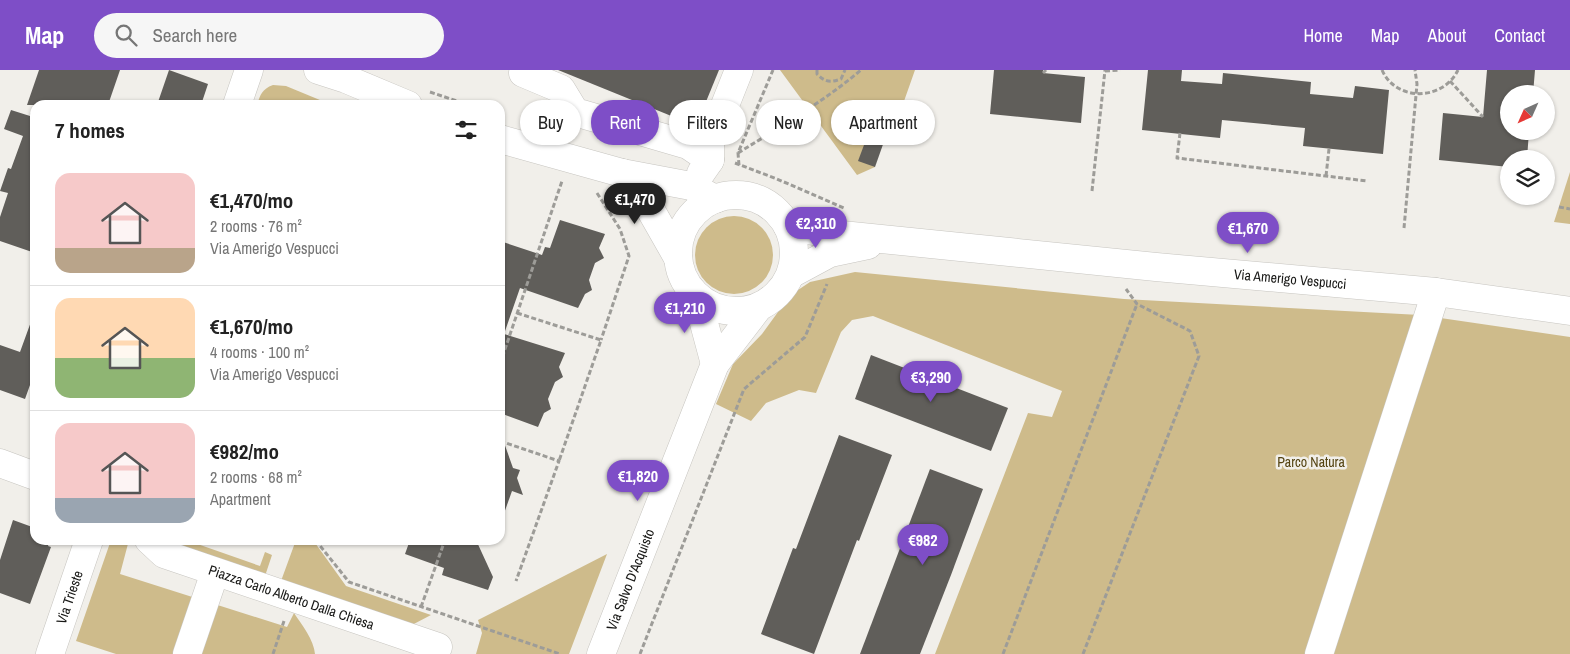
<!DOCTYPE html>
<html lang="en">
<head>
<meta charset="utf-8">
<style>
	body { margin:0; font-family:"Archivo Narrow",sans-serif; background:#f6f6f6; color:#222; height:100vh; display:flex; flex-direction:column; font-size:19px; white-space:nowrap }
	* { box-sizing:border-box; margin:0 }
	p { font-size:16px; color:#767676 }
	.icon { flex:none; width:28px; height:28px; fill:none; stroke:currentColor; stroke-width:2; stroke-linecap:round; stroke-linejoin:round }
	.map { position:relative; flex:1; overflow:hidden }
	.side { position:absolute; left:30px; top:30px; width:475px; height:445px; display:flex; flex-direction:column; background:#fff; border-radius:15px; box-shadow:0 1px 4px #0004 }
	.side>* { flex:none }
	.hud { position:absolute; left:520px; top:30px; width:475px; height:45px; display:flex; gap:10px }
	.needle { width:32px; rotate:225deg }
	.controls { position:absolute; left:1500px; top:15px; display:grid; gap:10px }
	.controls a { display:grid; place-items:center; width:55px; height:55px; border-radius:50%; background:#fff; box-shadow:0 1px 4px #0004; font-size:25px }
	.price { position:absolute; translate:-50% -42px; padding:0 11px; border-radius:18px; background:#7e4ec7; color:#fff; font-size:16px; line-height:32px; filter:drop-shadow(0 1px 2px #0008) }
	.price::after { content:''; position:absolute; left:50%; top:30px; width:15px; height:11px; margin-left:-8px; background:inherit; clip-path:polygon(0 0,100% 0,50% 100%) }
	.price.active { background:#222; color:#fff }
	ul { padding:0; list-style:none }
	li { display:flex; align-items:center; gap:15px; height:125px; padding:0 25px }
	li+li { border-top:1px solid #e0e0e0 }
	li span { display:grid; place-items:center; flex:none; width:140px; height:100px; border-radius:15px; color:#555 }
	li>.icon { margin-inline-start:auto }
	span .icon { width:60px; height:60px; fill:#fffc; stroke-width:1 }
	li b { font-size:21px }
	h2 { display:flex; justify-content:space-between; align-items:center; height:60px; padding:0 25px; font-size:21px }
	.chip { padding:0 18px; border-radius:22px; background:#fff; box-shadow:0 1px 4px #0004; font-size:18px; line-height:45px }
	.chip.active { background:#7e4ec7; color:#fff }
	header { display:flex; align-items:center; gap:30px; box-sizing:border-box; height:70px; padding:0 25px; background:#7e4ec7; color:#fff }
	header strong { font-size:24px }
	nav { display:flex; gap:28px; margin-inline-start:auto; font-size:18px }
	.search { width:350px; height:45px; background:#f6f6f6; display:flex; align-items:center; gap:12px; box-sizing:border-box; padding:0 18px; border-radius:28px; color:#767676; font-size:19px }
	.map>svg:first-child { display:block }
</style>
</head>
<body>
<header>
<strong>Map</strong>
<div class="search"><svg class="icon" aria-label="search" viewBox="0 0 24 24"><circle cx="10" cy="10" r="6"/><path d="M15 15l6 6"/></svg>Search here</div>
<nav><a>Home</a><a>Map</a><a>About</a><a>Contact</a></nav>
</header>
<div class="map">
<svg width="1570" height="584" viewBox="0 0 1570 584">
	<rect width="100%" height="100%" fill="#f1efea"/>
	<g fill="#cebb8b">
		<path d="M780,0h135l-18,51 -21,-8 -1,54 -18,8z"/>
		<path d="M273,15l13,1 46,19h-75c3,-10 5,-16 16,-20z"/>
		<path d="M1570,102v52l-16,-2z"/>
		<circle cx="734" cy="185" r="39"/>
		<path d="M855,202l269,27 296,16 150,22v317h-635l93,-241 24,4 10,-26 -189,-75 -21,4 -11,12 -25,61 -17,-3 -33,13 -15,18 -35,-17 17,-40 29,-30 24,-33 9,-9 15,-10z"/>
		<path d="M111,470h18l-9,34 167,53 7,-14c8,12 20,27 21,41h-199l-40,-13z"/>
		<path d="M163,470h23l74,26 5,-14 7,3 -7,21z"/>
		<path d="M296,470h17l33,46 85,29 -21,11 -129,-45z"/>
		<path d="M607,484l-38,100h-93l6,-21 -4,-13z"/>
	</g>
	<g fill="#605e5a">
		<path d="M39,0h81l-12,35h-81z"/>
		<path d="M169,0l39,14 -7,21h-44z"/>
		<path d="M558,0h161l-23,56z"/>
		<path d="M994,0h49v3l42,4 -4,46 -91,-9z"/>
		<path d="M1148,0h34l-1,11 41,3 1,-11 88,9 -1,12 43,4 2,-12 34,4 -6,64 -80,-8 2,-18 -83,-8 -2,18 -78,-8z"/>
		<path d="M1487,0h48l-2,24h-24v37h20l-2,28h-18v8l-70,-7 4,-47 40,4z"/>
		<path d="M32,39l3,1v143l-35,-12v-24l8,-24 -8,-2 8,-23 3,1 12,-33 -19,-7 7,-19 19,6z"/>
		<path d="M876,43l16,6 -17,48 -17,-6z"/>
		<path d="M560,150l45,14 -6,14 5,10 -9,5 -6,17 3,10 -7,4 -7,14 -58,-20 -16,46 61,19 -6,14 4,10 -8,5 -7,17 3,10 -7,4 -6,14 -38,-14v-172l42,14 3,-8 5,1z"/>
		<path d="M32,249h3v52l-10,28 -25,-9v-45l20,7z"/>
		<path d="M871,285l137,53 -17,43 -136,-52z"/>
		<path d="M839,365l53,20 -33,86 -2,-1 -43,114 -53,-20 32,-86 3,1z"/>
		<path d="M502,367l11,31 7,2 -3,8 6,17 -11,-4 -10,28 -2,-1v-80z"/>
		<path d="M930,399l53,20 -32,86 -31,79h-60z"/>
		<path d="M13,450l22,8v12h15l-2,6 3,1 -21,57 -30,-11v-33z"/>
		<path d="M410,470h66l17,37 -5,13 -46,-15 2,-7 -39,-14z"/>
	</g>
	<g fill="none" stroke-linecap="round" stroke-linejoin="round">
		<g stroke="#c7c5c0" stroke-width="29">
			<g id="minor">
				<path d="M318,0l28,9 62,26"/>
				<path d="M523,3l38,16 14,23 113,33 22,15"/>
				<path d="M237,35l12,-35"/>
				<path d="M500,69l122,34 69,13 24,13"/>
				<path d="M622,103l27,34 29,51"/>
				<path d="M701,103l9,-13v-17l29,-73"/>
				<circle cx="736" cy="183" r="58"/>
				<path id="s1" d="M788,157l44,7 324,33 280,25 134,19"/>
				<path d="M791,204l39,-21 38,-8"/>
				<path d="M692,221l9,21 14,52"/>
				<path d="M0,393l35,13"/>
				<path id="s2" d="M149,470l15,14 274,93"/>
				<path id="s3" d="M50,584l39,-114"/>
				<path d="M187,584l28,-82"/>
				<path id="s4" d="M601,584l114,-290 43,-56"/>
				<path d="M1319,584l117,-362"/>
			</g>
		</g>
		<g stroke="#9d9c98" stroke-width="3" stroke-dasharray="5 2.5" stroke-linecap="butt">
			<path d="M817,0v4c8,8 13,9 24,5l4,-9"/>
			<path d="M1382,0c14,32 61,31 76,0"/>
			<path d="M1105,1l15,-1"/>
			<path d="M1043,3l3,-3"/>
			<path d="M1450,11l33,36"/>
			<path d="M430,22l39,13"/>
			<path d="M1180,63l-3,25 190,23"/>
			<path d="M738,83c42,-26 85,-51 123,-83"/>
			<path d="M735,93l42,16 67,29"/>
			<path d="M739,95l-1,-12 35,-83"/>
			<path d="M1326,106l3,-27"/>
			<path d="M1092,121l13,-121"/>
			<path d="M597,123l23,36 9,27 -28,84"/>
			<path d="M1559,137l11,2"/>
			<path d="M1404,158l13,-144 -2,-14"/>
			<path d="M517,243l84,27 -42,121"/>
			<path d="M500,294l62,-183"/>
			<path d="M500,371l59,20 -43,120"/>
			<path d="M318,470l-1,2 32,40 211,72"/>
			<path d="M421,537l24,-67"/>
			<path d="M273,584l11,-33"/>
			<path d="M640,584l104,-265 61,-52 22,-53"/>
			<path d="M1003,584l134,-350"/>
			<path d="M1083,584l116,-298 -9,-25 -53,-27 -11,-15"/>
		</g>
		<use href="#minor" stroke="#fff" stroke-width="28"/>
	</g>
	<g text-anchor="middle" stroke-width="5" stroke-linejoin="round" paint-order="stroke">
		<g font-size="14" fill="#171715" stroke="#f1efea">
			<text dy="5" stroke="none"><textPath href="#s1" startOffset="505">Via Amerigo Vespucci</textPath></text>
			<text dy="5" stroke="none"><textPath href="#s4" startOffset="80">Via Salvo D'Acquisto</textPath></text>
			<text dy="5" stroke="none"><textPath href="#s3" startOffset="60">Via Trieste</textPath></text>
			<text dy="5" stroke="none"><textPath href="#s2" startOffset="155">Piazza Carlo Alberto Dalla Chiesa</textPath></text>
		</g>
		<g font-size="14" fill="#544312" stroke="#f1efea">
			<text x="1311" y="397">Parco Natura</text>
		</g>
	</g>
</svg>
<div class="controls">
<a><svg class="needle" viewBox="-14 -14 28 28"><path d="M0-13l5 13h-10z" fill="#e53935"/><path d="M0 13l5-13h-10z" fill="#767676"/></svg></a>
<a><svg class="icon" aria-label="layers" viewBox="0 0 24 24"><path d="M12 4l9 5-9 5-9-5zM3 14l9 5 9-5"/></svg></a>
</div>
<b class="price active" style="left:635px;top:155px">€1,470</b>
<b class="price" style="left:816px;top:179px">€2,310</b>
<b class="price" style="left:1248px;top:184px">€1,670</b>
<b class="price" style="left:685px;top:264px">€1,210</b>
<b class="price" style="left:931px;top:333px">€3,290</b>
<b class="price" style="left:638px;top:432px">€1,820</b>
<b class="price" style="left:923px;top:496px">€982</b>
<div class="hud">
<a class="chip">Buy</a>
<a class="chip active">Rent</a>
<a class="chip">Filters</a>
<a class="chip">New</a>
<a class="chip">Apartment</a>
</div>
<section class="side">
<h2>7 homes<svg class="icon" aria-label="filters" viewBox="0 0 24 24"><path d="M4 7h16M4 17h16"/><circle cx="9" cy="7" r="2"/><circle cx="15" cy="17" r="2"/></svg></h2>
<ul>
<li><span style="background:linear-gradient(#f6c9c9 75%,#b9a48a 0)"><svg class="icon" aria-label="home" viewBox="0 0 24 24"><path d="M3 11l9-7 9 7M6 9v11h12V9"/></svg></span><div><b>€1,470/mo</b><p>2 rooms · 76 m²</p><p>Via Amerigo Vespucci</p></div></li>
<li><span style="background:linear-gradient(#ffd9b3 60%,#8fb573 0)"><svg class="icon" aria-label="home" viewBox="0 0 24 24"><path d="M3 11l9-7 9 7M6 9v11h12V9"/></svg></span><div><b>€1,670/mo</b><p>4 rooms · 100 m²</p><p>Via Amerigo Vespucci</p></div></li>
<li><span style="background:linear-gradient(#f6c9c9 75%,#9aa5b1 0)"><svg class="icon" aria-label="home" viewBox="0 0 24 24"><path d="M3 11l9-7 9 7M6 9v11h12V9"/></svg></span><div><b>€982/mo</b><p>2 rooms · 68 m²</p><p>Apartment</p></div></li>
</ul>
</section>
</div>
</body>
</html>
